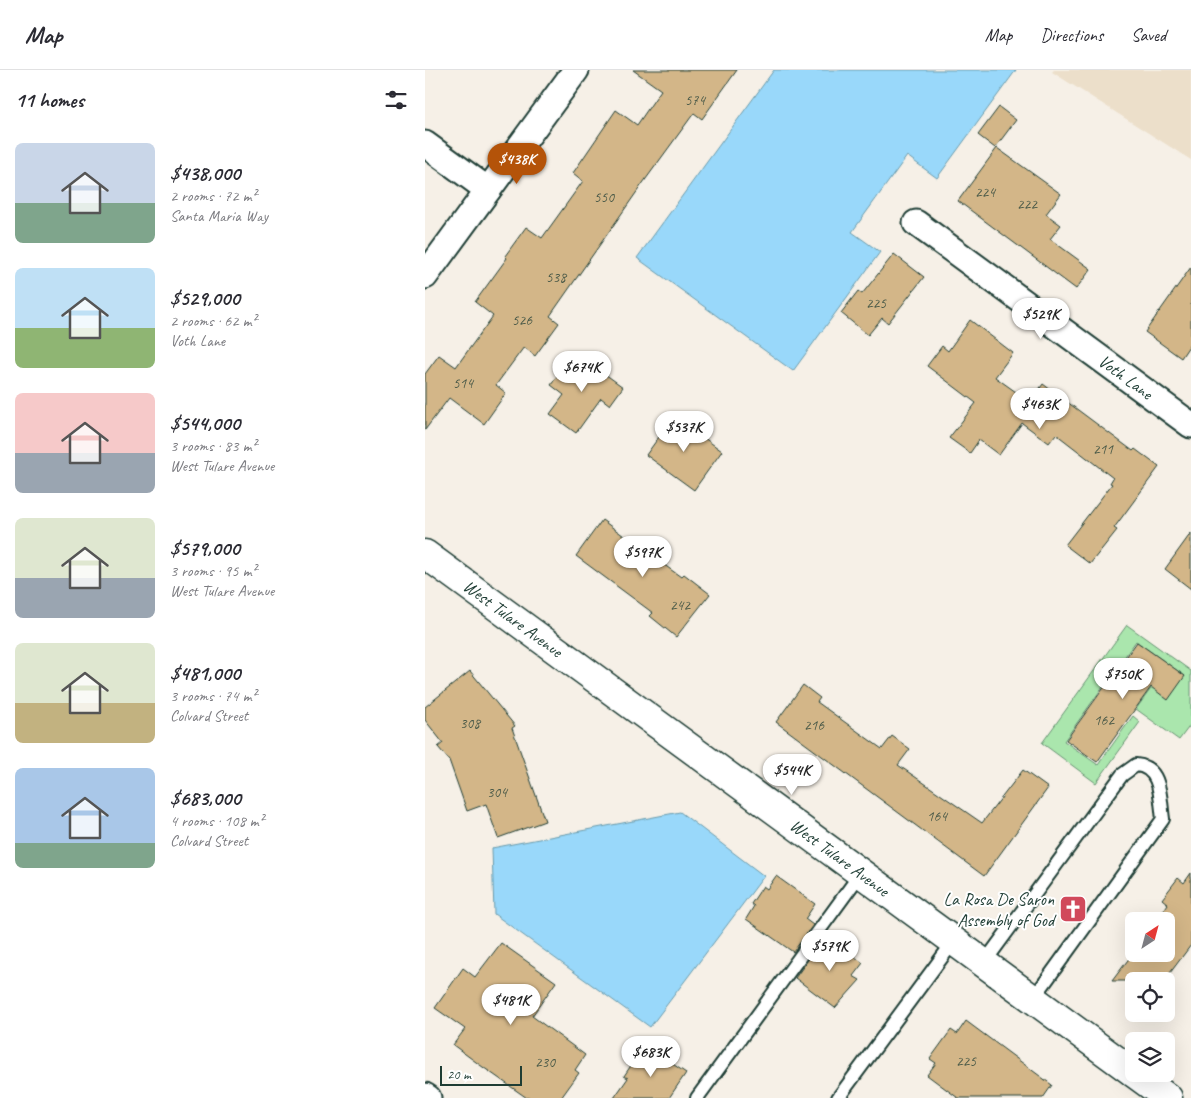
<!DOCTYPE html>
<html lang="en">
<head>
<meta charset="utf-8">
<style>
	body { margin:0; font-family:Caveat,sans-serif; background:#f7f7f7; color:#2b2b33; height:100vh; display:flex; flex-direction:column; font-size:19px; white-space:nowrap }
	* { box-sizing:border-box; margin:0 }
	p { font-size:16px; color:#7c7c81 }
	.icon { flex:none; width:28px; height:28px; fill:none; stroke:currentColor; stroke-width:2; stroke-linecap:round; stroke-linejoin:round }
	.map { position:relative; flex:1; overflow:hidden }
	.panel { display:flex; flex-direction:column; background:#fff; width:425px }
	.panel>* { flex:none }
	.needle { width:32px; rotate:36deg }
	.buttons { position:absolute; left:700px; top:842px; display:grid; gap:10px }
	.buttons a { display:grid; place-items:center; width:50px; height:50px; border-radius:8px; background:#fff; box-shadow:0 5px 20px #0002; font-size:25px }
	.scale { position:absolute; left:15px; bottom:12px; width:82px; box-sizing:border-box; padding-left:5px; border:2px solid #1f3d34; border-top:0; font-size:14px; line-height:18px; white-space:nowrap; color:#1f3d34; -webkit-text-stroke:4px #fff; paint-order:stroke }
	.price { position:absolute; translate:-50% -42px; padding:0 11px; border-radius:18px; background:#fff; color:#222; font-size:16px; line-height:32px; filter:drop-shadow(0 1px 2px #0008) }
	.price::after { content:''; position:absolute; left:50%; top:30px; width:15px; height:11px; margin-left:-8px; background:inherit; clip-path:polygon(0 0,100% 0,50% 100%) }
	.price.current { background:#b45309; color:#fff }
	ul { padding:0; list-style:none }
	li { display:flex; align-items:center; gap:15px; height:125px; padding:0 15px }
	li span { display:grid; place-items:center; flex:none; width:140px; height:100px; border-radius:8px; color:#555 }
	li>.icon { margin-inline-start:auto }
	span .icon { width:60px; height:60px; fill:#fffc; stroke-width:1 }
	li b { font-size:21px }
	h2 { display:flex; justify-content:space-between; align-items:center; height:60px; padding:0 15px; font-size:21px }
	header { display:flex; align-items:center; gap:30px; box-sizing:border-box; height:70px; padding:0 25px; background:#fff; border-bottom:1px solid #e1e1e2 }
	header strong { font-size:24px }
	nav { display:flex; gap:28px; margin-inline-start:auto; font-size:18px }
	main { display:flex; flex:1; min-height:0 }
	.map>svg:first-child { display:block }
</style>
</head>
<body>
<header>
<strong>Map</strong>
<nav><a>Map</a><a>Directions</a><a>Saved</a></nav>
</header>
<main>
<section class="panel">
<h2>11 homes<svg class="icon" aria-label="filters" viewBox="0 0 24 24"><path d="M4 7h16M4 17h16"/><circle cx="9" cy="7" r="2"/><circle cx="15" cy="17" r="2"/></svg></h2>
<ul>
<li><span style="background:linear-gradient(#c9d6e8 60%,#7fa58c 0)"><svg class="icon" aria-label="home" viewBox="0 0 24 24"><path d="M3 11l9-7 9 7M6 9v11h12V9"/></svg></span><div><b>$438,000</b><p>2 rooms · 72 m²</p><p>Santa Maria Way</p></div></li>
<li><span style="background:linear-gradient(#bfe0f5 60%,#8fb573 0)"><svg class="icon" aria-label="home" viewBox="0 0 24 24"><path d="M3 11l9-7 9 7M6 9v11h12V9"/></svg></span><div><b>$529,000</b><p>2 rooms · 62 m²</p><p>Voth Lane</p></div></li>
<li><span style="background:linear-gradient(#f6c9c9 60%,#9aa5b1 0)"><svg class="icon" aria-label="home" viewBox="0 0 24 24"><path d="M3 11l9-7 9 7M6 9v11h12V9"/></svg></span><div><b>$544,000</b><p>3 rooms · 83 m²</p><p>West Tulare Avenue</p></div></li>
<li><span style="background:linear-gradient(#dfe7d0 60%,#9aa5b1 0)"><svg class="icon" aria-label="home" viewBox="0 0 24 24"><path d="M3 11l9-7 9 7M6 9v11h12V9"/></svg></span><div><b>$579,000</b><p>3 rooms · 95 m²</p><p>West Tulare Avenue</p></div></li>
<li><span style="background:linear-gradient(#dfe7d0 60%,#c2b280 0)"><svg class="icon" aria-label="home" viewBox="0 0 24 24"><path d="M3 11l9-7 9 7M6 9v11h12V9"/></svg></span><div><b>$481,000</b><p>3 rooms · 74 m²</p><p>Colvard Street</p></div></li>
<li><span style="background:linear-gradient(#a9c7e8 75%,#7fa58c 0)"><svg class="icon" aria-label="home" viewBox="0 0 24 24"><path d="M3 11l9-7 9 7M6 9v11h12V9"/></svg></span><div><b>$683,000</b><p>4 rooms · 108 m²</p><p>Colvard Street</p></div></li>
</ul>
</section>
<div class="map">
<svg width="766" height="1028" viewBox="0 0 766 1028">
	<rect width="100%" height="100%" fill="#f6f0e7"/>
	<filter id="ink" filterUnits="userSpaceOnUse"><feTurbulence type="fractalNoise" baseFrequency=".02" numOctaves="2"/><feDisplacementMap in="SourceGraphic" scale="10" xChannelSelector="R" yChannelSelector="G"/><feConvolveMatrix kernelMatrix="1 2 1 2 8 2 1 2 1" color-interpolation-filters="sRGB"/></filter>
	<g filter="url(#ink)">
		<path fill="#ecdfca" d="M629,0h137v90l-139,-88z"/>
		<path fill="#aae6ad" stroke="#649270" d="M702,555l64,46v53l-12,16 -43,-31 16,-22 33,-11 -49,-35 -72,100 34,24 35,-49 7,6 -44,61 -54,-40z"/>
		<g fill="#99d8fa" stroke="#689aab">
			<path d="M349,0h242l-79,108 -30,-22 -55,76 28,20 -87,119 -156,-113z"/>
			<path d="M255,742l84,64 -114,151 -156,-113 -2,-66z"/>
		</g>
		<g fill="#d3b688" stroke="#1f3d34">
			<path d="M208,0h104l-35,49 -8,-6 -51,70 -93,133 9,7 -24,33 -11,-9 -28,38 10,8 -22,31 -35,-26 -24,32v-56l14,-19 17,12 37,-51 -18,-14 32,-44 -2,-2 21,-29 16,11 41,-57 -10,-8 43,-63 21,15 24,-35z"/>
			<path d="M574,37l17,13 -21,28 -17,-13z"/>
			<path d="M572,78l64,46 -15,20 15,11 -11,14 41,30 -15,20 -118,-88z"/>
			<path d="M469,184l30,23 -36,46 -6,-5 -14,17 -27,-22 17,-22 4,3z"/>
			<path d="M766,197v76l-10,15 -36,-26z"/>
			<path d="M545,250l43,33 -18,24 35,25 13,-18 90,67 2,-2 24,18 -45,61 3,2 -27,34 -25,-19 47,-61 -2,-1 3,-5 -57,-44 -7,9 -27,-20 -23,32 -20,-15 -9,13 -21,-15 27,-35 -49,-37 15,-20 6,5z"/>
			<path d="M144,289l10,7 5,-7 39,28 -13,18 -9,-7 -25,35 -26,-19 14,-19 -13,-10z"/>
			<path d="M249,346l48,35 -28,39 -48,-35z"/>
			<path d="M177,450l79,57 3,-3 26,20 -34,43 -26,-21 3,-3 -77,-57z"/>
			<path d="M766,463v56l-26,-20z"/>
			<path d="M712,572l48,34 -17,24 -17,-13 -54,75 -31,-22z"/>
			<path d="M45,601l45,55 -3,2 33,93 -47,17 -12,-34 -19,7 -18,-51 -11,-13 5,-4 -18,-23v-13z"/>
			<path d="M378,615l17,13 -3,4 65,47 10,-13 18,13 -12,16 84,58 41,-53 25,18 -64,88 -208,-154z"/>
			<path d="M766,803v72l-27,36h-52l22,-29v2h32v-33h-10l12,-17 -6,-5 16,-21 6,5z"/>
			<path d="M351,806l39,28 -10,15 8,6 -20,27 -47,-33 8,-13 -3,-2 12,-18 4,3z"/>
			<path d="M401,865l37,28 -10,13 7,4 -25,28 -40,-30z"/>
			<path d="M76,873l55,39 -24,34 53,39 -10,15 4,3 -18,25h-34l-47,-33 -27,-20 12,-16 -30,-21 28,-40 12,9z"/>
			<path d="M541,951l86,64 -9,13h-85l-31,-23 9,-12 -6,-4 21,-29 6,4z"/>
			<path d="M224,978l37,25 -17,25h-55l14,-20 -4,-2 12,-18 4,3z"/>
		</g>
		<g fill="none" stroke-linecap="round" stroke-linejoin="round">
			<g stroke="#1f3d34" stroke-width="16">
				<g id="service">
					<path d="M559,893l138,-188 14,-10c26,2 24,34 27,54l-130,180"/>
					<path d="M272,1028l164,-225"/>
					<path d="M413,1028l116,-157"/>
				</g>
			</g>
			<g stroke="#1f3d34" stroke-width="29">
				<g id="minor">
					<path d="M0,74l63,46"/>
					<path id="s1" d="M491,153l275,202"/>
					<path d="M0,206l151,-206"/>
					<path d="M0,1026l3,2"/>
				</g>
			</g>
			<g stroke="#1f3d34" stroke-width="31">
				<g id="tertiary">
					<path id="s2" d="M0,484l709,519"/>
					<path d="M710,1004l33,24"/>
				</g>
			</g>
			<use href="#service" stroke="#fff" stroke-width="12"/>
			<use href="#minor" stroke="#fff" stroke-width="25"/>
			<use href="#tertiary" stroke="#fff" stroke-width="28"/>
		</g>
	</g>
	<defs>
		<g id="church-square" transform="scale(1.4375)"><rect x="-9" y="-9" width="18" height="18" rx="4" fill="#d1495b" stroke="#fff"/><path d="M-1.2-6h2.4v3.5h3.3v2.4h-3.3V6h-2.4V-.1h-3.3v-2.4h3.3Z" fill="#fff"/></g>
	</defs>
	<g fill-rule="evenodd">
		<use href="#church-square" x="648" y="839"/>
	</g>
	<g text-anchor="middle" stroke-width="4" stroke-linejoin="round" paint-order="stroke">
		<g font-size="15" fill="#4c5b49">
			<text x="270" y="35">574</text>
			<text x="560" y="127">224</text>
			<text x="179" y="132">550</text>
			<text x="602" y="139">222</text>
			<text x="131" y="212">538</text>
			<text x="451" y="238">225</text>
			<text x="97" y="255">526</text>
			<text x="38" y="318">514</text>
			<text x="678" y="384">211</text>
			<text x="255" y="540">242</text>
			<text x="679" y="655">162</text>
			<text x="45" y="658">308</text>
			<text x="389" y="660">216</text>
			<text x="72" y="727">304</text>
			<text x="512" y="751">164</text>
			<text x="541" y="996">225</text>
			<text x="120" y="997">230</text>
		</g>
		<g font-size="18" fill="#1f3d34" stroke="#fff">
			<text dy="6" stroke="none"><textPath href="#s1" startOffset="260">Voth Lane</textPath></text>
			<text dy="6" stroke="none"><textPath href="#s2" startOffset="109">West Tulare Avenue</textPath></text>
			<text dy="6" stroke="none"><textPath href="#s2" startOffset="514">West Tulare Avenue</textPath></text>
		</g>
		<g font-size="18" fill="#1f3d34" stroke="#fff" text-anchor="end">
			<text x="629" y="835">La Rosa De Saron<tspan x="629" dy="21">Assembly of God</tspan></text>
		</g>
	</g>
</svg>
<div class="buttons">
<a><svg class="needle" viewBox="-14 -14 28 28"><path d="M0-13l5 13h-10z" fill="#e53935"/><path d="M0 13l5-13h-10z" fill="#7c7c81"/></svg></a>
<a><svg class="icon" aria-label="locate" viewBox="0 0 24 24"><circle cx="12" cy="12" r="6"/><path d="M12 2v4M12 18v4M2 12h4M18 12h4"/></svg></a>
<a><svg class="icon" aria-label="layers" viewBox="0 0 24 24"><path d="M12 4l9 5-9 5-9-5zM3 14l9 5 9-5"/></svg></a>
</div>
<div class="scale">20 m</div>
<b class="price current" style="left:92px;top:115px">$438K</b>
<b class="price" style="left:616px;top:270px">$529K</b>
<b class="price" style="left:157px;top:323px">$674K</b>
<b class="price" style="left:615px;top:360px">$463K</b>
<b class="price" style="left:259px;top:383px">$537K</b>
<b class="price" style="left:218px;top:508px">$597K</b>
<b class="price" style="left:698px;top:630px">$750K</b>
<b class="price" style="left:367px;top:726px">$544K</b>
<b class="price" style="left:405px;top:902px">$579K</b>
<b class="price" style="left:86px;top:956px">$481K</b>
<b class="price" style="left:226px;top:1008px">$683K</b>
</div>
</main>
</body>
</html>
